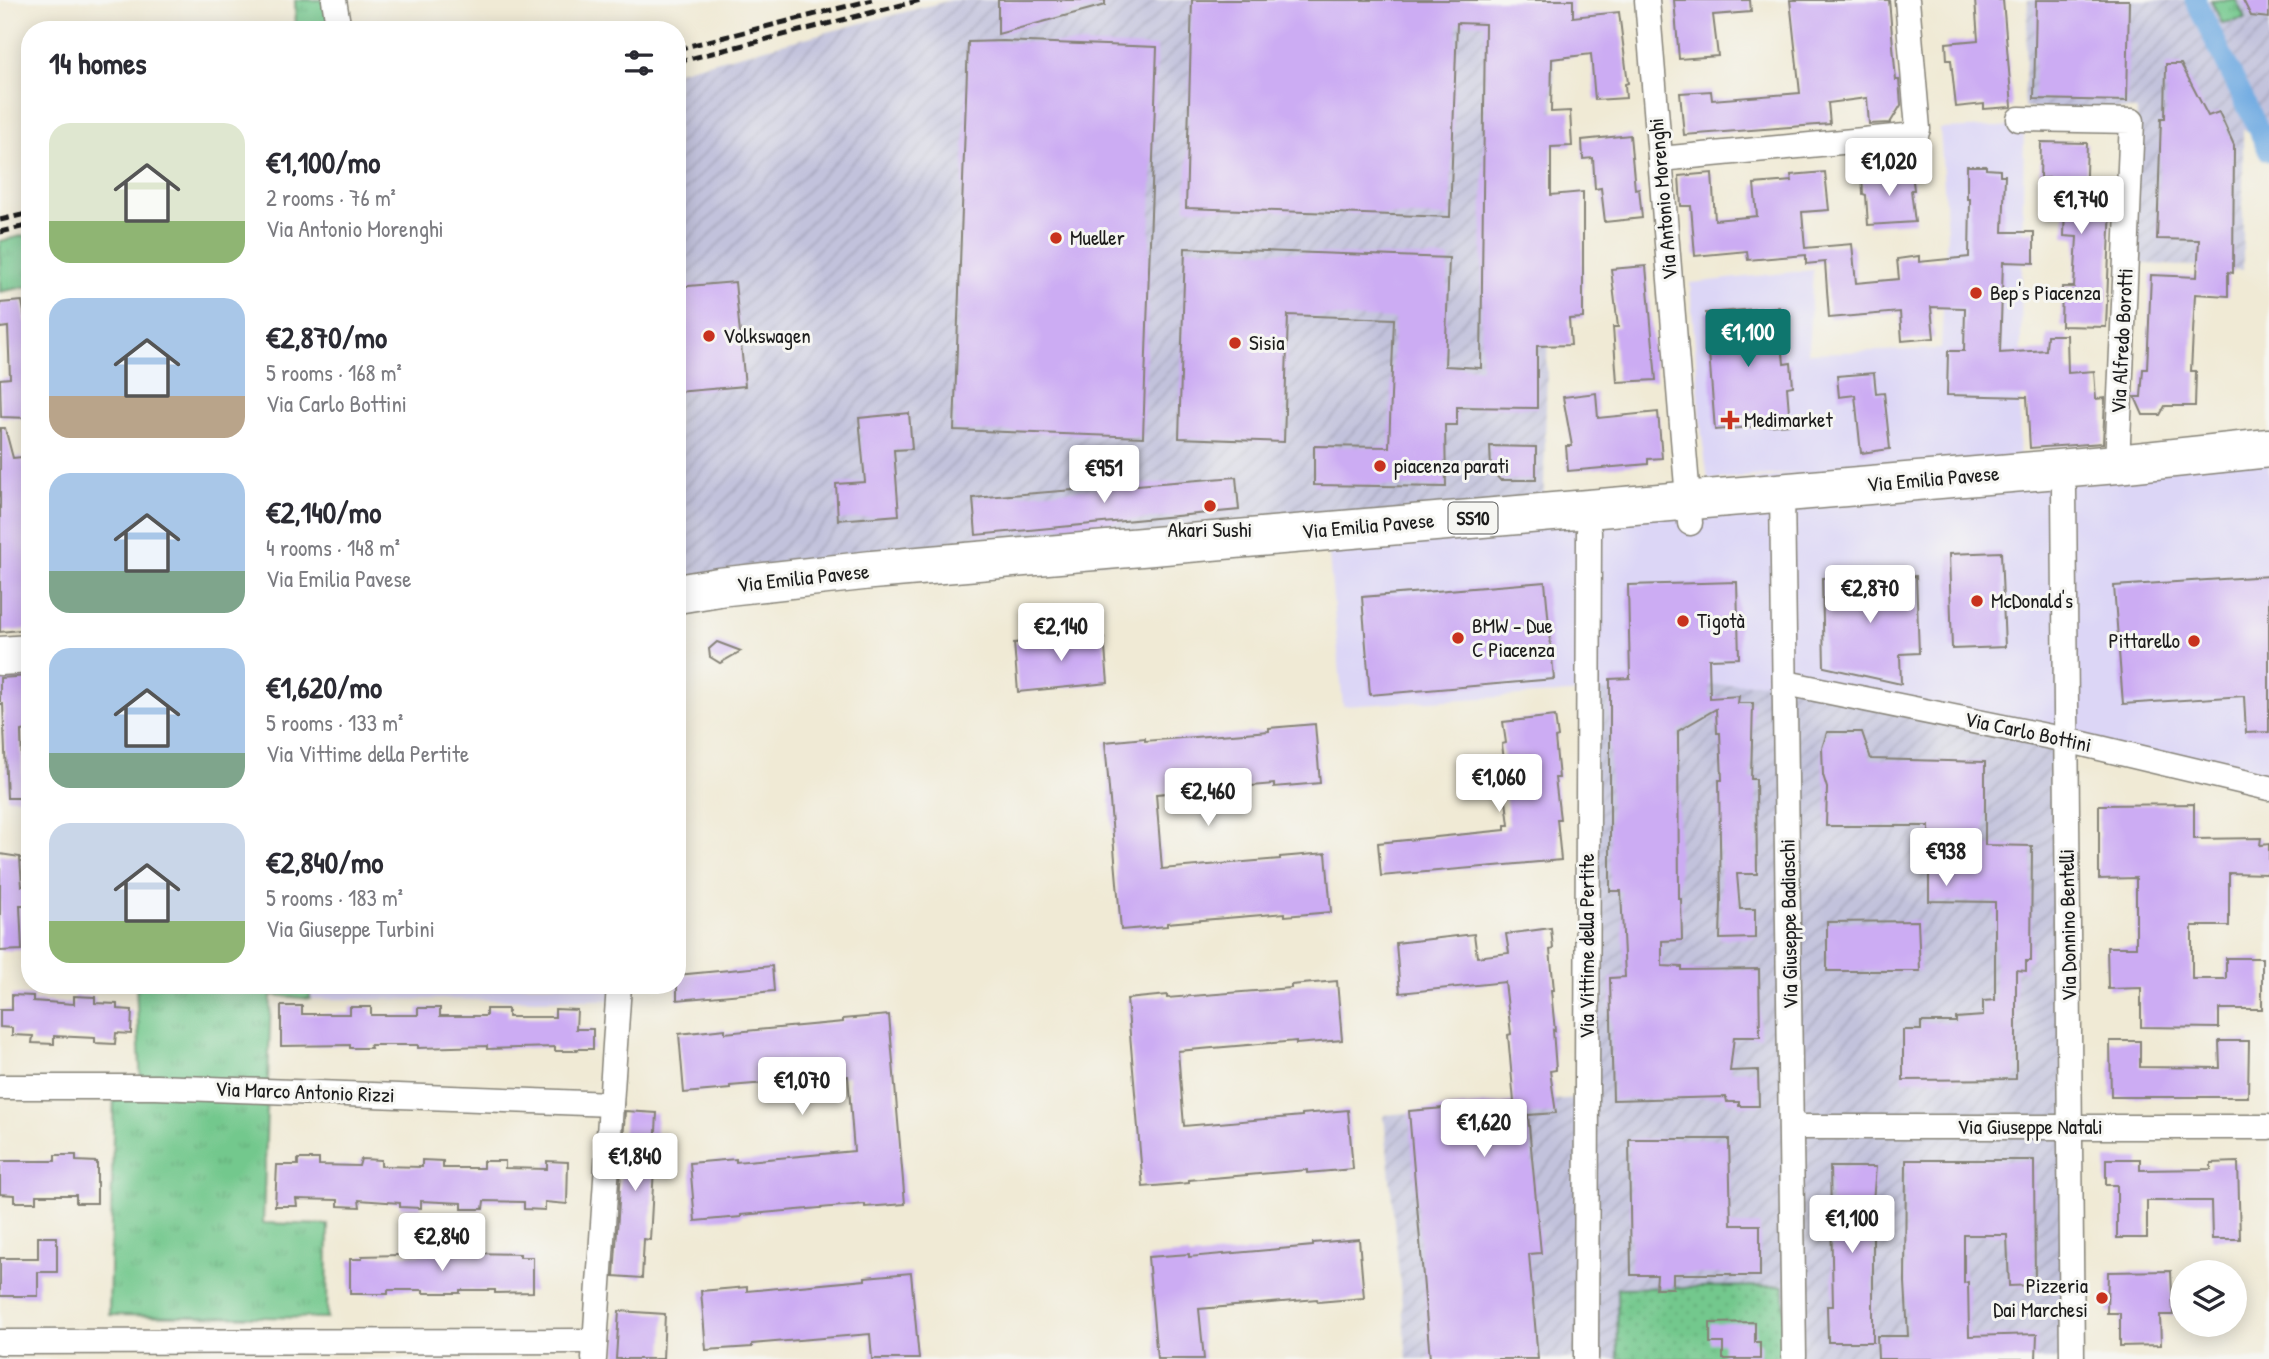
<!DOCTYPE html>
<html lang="en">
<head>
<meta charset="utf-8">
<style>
	body { margin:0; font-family:"Patrick Hand",sans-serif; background:#f7f7f7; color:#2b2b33; height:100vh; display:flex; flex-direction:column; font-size:26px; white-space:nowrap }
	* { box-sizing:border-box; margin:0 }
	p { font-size:23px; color:#7c7c81 }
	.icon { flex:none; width:38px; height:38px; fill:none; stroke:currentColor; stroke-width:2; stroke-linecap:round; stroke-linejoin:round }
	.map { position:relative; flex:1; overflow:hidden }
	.side { position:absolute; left:21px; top:21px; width:665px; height:973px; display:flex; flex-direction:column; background:#fff; border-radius:28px; box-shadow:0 4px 18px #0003 }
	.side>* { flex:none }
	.controls { position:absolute; left:2170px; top:1260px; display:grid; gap:14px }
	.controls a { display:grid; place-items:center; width:77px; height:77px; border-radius:50%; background:#fff; box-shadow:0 4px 18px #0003; font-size:35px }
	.price { position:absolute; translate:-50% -60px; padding:0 16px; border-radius:7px; background:#fff; color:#222; font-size:23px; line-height:46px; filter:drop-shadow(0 2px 4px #0008) }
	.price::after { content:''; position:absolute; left:50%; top:42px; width:21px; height:16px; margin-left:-10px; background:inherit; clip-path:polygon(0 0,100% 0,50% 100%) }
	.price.active { background:#0f766e; color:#fff }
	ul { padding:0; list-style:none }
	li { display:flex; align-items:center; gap:21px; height:175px; padding:0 28px }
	li span { display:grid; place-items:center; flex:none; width:196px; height:140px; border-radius:21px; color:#555 }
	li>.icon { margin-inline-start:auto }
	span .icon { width:84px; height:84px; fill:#fffc; stroke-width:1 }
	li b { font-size:30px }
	h2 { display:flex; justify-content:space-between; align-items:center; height:84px; padding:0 28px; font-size:30px }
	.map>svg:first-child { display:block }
</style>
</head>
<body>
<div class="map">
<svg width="2269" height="1359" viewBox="0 0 2269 1359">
	<defs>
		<pattern id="industrial-furrows" width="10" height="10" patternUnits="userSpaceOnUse" patternTransform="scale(1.75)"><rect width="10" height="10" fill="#c2c2dc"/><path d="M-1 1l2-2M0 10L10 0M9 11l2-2" fill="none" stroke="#a6a6bc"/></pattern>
		<pattern id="grass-tufts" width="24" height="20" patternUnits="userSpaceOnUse" patternTransform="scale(1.75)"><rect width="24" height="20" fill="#73c88d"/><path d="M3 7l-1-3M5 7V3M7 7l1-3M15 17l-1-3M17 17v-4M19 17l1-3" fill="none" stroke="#63ab79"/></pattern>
		<pattern id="garden-dots" width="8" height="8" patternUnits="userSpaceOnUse" patternTransform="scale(1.75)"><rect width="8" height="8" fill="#73c88d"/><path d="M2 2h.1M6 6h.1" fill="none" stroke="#63ab79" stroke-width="1.8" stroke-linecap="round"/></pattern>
	</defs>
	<rect width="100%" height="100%" fill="#f6f6f2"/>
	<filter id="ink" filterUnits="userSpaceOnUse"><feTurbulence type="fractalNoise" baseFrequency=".0143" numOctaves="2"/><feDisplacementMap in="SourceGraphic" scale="14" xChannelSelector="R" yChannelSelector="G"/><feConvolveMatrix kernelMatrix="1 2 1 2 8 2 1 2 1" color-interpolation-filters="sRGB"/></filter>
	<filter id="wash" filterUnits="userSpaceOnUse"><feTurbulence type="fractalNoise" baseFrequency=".00686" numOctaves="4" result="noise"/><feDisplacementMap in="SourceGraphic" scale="28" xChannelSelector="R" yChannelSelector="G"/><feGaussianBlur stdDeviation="1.57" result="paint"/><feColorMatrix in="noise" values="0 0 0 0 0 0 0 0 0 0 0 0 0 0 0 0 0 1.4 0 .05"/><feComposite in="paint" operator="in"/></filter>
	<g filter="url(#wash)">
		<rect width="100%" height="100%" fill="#f0ead5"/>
		<g fill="#dcd6f6">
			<path d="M2024,126l-5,355 250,-25v333l-202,-48 -480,-49 -244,14 -15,-161 477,-73 -97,8 -6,-43 -12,-154 123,-13 -5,83 133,-4 6,-117 -7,-103z"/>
			<path d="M310,985h306l-2,15 -304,-1z"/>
		</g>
		<g fill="url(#industrial-furrows)">
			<path d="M951,0h605l-13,526 -866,71v-526z"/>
			<path d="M2028,0h241v133l-26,-3v140l-111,-7 5,-153 -113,-2z"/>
			<path d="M1788,681l279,60 6,618h-288l-167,-71v71h-211l-23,-244 204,-18 -1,-405z"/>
		</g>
		<g fill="url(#grass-tufts)" stroke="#487254" stroke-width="2">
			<path d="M295,0h32l6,30h-37z"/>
			<path d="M2211,0h25l9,19 -23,4z"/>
			<path d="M30,234v52l-30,6v-51z"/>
			<path d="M136,985h174v14l-39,-4 -8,228 65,2 -1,93 -218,-3 5,-226 27,-2z"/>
		</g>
		<path fill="url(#garden-dots)" stroke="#487254" stroke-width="2" d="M1784,1286l1,73h-167l-1,-71z"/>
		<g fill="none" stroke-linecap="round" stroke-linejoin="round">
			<path stroke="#72ace2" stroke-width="21" d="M2195,0l74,151"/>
		</g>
		<g id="blocks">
			<g fill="#ccacf3">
				<path d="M998,0h107v5l-107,29z"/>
				<path d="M1192,0h381v17l46,-5 9,71 -3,1 1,14 -31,2 -4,-46 -39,5 -1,53 19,-1 2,35 -21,1v48l32,-3v126l-14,1 2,26 -34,1v62l-80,-1v18h-12l1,62 -132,-2v-39l75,1 5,-128 -106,-4 -4,127 -105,-4 6,-190 264,10 -4,108 36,2 4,-344 -28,-1 -7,194 -264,-9z"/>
				<path d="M1674,0h76l1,12 -38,3 5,41 -39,3z"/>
				<path d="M1790,0h99l7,80h3l2,25 -11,18 -21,1 -2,-26 -39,5 2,21 -146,11 -4,-42 31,-2 1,9 88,-7z"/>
				<path d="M1975,0h28l9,106 -1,1 -27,2v-5l-28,3 -5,-47h-4l-1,-17 32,-3z"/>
				<path d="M2036,0h93l-2,101 -93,-2z"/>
				<path d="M2243,0h26v18l-18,-2z"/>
				<path d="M1003,41l154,6 -14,390 -189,-7 14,-388z"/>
				<path d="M2166,64h15l27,52 11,-4 15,33 -1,128 -5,-1v24l-33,-2 -4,77h5l-1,35h-30l-5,9h-17l-8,-18h6l2,-28h4l4,-94 46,2 2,-37 -42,-1 4,-121h4z"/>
				<path d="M1630,135l5,54 4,-1 3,30 -37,4 -4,-34 -6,1 -2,-31 -10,1 -1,-19z"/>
				<path d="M2041,142l46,1 -2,61 26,1 -5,122 -45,-1 1,-39h12l3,-50 -13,-1 2,-58h-26z"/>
				<path d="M1967,166h19v3l14,1v5h5l-2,57h31v31l-31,-1 -3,91 46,-3 1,-15h20l1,38 26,-2 2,28 9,-1 -2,45 -73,5 -3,-51 -80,-2 1,-44h16l1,-43 -34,-1 3,31 -32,3 -2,-29 -71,6 -4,-56 -19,2v-9l-58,5 -1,-9 -52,5 -4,-50h-10l-2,-30 33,-3 3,47 42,-4 -3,-32 38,-3 -1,-6 34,-3 4,38 -27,2 3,36 47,-4 4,39 43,-4 -2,-20 22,-3v6l50,-5 1,-58h-3z"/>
				<path d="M1912,172l2,18h-3l4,32 -47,3 -2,-30 -3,-1 -1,-18z"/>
				<path d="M1646,266l10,114 -39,2 -4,-55h5l-7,-58z"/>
				<path d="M735,282l10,104 -68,6v-105z"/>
				<path d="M22,301l4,22h4v95l-29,-1 -1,-38 10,-1 -2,-51 -8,1v-25z"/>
				<path d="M1779,307l5,57 7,-1 2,23 -6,1 3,37 -75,6 -9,-117z"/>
				<path d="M1874,373l2,20 8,-1 6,57 -29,4 -6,-58 -16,2 -2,-21z"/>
				<path d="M1596,393l2,25 60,-6 4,46 -14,1v5l-80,7 -2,-25h6l-9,-49z"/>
				<path d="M909,413l3,36 -18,1 5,65 -61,5 -2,-36 29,-2 -6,-64z"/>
				<path d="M0,428h5l8,30 9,-1 8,23v149l-30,3z"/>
				<path d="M1490,446l46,1v33h-36l-9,-11z"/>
				<path d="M1236,477l3,33 -263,25 -3,-37z"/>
				<path d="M2001,552l4,95 -53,2 -3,-95z"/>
				<path d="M1916,576l3,77 -19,1 1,30 -77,-17 -2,-89z"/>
				<path d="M2269,576v156l-23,1 -2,-37 -121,8 -9,-118z"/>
				<path d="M1545,582l9,97 -184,16 -8,-98z"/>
				<path d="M1737,582l2,76 -30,1 1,39 29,-2 -1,7h15l-2,76h5l1,95h-20l3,35h15v29l-35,1 1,-36 -2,-123h3l-2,-47h-3l-1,-24 -38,22 1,168h2l1,41 -20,1v25l20,1v3l77,-1 1,68h-26l-4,34 28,-1 1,36h-20v-4h-12l-1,-5 -113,3 -3,-122 15,-1 -4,-86h-11v-212l20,-1 -2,-93z"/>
				<path d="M1092,636v2l12,-1 4,46 -90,9 -4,-49z"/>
				<path d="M717,642l24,9 -21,12 -10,-6 -1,-8z"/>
				<path d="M30,676l-2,54 -7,1 2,67h-16l-4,-94h-3v-26z"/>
				<path d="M1555,716l3,21 -3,1 4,40h-4l5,41h-3l4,41 -180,16 -3,-33 127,-13v-5h4l-5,-41h3l-5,-40 4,-1 -3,-21z"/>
				<path d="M1315,724l5,59 -46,4v-3l-118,10 6,75 118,-10v-2l46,-4 5,59 -46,4v-3l-118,10v3l-46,4 -16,-188 40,-4v3l124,-10v-3z"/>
				<path d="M1827,732h35l9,27 114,3v83l47,1 -1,115h-5v10l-10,-1v109l-113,1v-50h18v-8h35v-4l27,-2v-15l12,-1v-98l-66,-1v-75h-103l1,-38 -4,-13 -1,-27z"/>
				<path d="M2194,804v35l67,-1 -1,7 9,-1v30l-40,-1v53h-37v53h34v-21h36v51h-43v19l-78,-1v-39l-33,1 -1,-42h29v-69l-37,1v-74z"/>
				<path d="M0,854l20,3 2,29h7v19h-9l2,45 -22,1z"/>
				<path d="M1918,921l2,50h-93v-49z"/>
				<path d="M1551,928l2,21 -3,1 4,40h-3l4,41 -2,-1 3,40 -6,1 6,42 -28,2 13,138 -12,1 9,105h-108l-21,-248 105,-9 -6,-67 3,-1 -6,-52 -105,11 -4,-50 78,-9 3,23 32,-4 -3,-19z"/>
				<path d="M772,966l2,25 -97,9v-25z"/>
				<path d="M1337,981l5,59 -46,4v-3l-118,10 6,75 118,-10v-2l46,-4 5,59 -46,4v-3l-118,10v3l-46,4 -16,-188 40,-4v3l124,-10v-3z"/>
				<path d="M12,995l21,1v5l41,3v-8l21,1v6l22,1v5l15,1 -1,24 -15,-1 -1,11 -20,-1v-5l-41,-2v8l-22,-1 1,-7 -21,-1v-7l-12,-1v-17h12z"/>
				<path d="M281,1006h21v8h48v-7h21v8h47v-7h22v8h46v-7h22v8h47v-8l22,1 -1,19h17v20h-17l1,2h-22v-4l-68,2v-3l-69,2v-3h-48l1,3h-21v-3l-69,1z"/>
				<path d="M889,1015l16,189 -40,3v-3l-124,11v2l-46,4 -5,-58 46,-4v3l118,-11 -6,-75 -118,10v3l-46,4 -5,-59 46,-5v4l118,-11v-3z"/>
				<path d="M2110,1041h30v26l80,1 -1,-27h30l-1,56h-137z"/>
				<path d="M625,1111l32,2 -7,127 -6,-1 -2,39 -28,-2z"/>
				<path d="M1629,1139h100l2,86h29v51h-29v-2h-58v14h-17l1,-13h-26z"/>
				<path d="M55,1155h21v6l21,1v41h-21v-8h-40v7h-22v-7l-14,-1v-33h55z"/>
				<path d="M298,1159h21v6l40,1 2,-7 20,1v6l41,1v-7l21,1v7h40v-7h22v7l42,1v-8l21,1 -1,42 -22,-2v8l-21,-1v-7l-40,-1 -1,8h-21v-6l-41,-2v7l-21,-1v-4l-41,-3 1,7 -22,-1v-6l-42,-1 1,7h-22l2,-41h21z"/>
				<path d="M2106,1159h34v11l71,-1v-6l27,-1 2,77h-28l-1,-38h-64v37h-30v-53h-11z"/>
				<path d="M1906,1160h128l1,125 -26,1 -2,-51h-43v48l4,-1 1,54 68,-2 -1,25h-158l-1,-23h31l-3,-54z"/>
				<path d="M1830,1167h46l-3,34v141h-45l-1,-36h6z"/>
				<path d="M38,1237h19v35h-19v24h-38v-38h38z"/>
				<path d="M1359,1239l5,59 -46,4 -1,-3 -118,10 5,50h-47l-9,-102 41,-3v3l124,-11v-3z"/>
				<path d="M471,1253l49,1v3h13v35l-38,1v-3h-35v3h-37v-3h-35v4h-38v-35h12v-3z"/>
				<path d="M2171,1271l2,44h-13l1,30 -41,1v-33h-13l1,-41z"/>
				<path d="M911,1273l8,86h-47l-2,-25 -118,10v3l-46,3 -5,-59 46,-4v4l118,-11v-3z"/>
				<path d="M619,1311l46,3 -2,45h-47z"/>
				<path d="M1755,1322v20h5v17h-37v-16h-13v-20z"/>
			</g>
		</g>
	</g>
	<g filter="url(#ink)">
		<use href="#blocks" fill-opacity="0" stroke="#868378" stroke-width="2"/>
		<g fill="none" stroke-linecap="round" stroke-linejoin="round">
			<g stroke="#868378" stroke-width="27">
				<g id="minor">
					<path d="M334,0l5,30"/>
					<path d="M1647,0l43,523"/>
					<path d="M2019,119l113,2 -15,343"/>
					<path d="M1660,159l256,-24 2,-6 -11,-129"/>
					<path d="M2064,491l8,868"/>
					<path d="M1782,492l12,864"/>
					<path d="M1786,683l280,57 203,48"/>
					<path d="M0,1087h156l455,17"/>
					<path d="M1792,1127h477"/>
					<path d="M0,1342l595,-1"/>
					<path d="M594,1359l25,-374"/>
					<path d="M1586,1359l3,-827"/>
				</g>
			</g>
			<g stroke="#868378" stroke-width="41">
				<g id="primary">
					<path d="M677,594l42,-7 153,-17 1245,-106 152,-16"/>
					<path d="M0,656l30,-2"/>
				</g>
			</g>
			<use href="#minor" stroke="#fff" stroke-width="24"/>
			<use href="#primary" stroke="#fff" stroke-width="38"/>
			<g stroke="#1c1c1c" stroke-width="5" stroke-dasharray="10 5" stroke-linecap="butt">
				<path d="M677,49l195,-49"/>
				<path d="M677,62l244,-62"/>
				<path d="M0,220l30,-7"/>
				<path d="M0,232l30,-7"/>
			</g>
		</g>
	</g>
	<g fill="#c8321e" stroke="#f6f6f2" stroke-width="2.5">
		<circle cx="1056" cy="238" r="7"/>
		<circle cx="1976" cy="293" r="7"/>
		<circle cx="709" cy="336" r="7"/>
		<circle cx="1235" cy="343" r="7"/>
		<path d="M1726.5 409.5h7v7h7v7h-7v7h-7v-7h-7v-7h7z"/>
		<circle cx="1380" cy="466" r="7"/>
		<circle cx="1210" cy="506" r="7"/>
		<circle cx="1977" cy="601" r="7"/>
		<circle cx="1683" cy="621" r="7"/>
		<circle cx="1458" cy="638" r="7"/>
		<circle cx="2194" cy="641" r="7"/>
		<circle cx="2102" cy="1298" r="7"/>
	</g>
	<g text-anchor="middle" stroke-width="6" stroke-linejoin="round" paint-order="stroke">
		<rect fill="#f6f6f2" stroke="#5d5d5c" stroke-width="2" x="1448.5" y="502.5" width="49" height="31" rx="5"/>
		<g font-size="19" font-weight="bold" fill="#1c1c1c">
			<text x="1473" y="525">SS10</text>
		</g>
		<g font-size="21" fill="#1c1c1c" stroke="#f6f6f2">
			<text transform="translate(1663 199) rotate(-95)" y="7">Via Antonio Morenghi</text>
			<text transform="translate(2122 341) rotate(-87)" y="7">Via Alfredo Borotti</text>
			<text transform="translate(1933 479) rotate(-5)" y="7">Via Emilia Pavese</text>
			<text transform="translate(1368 526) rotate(-5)" y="7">Via Emilia Pavese</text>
			<text transform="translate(803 578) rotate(-6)" y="7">Via Emilia Pavese</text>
			<text transform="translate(2028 732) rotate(12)" y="7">Via Carlo Bottini</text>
			<text transform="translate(1789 924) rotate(-91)" y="7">Via Giuseppe Badiaschi</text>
			<text transform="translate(2068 925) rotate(-91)" y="7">Via Donnino Bentelli</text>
			<text transform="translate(1587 946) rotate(-90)" y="7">Via Vittime della Pertite</text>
			<text transform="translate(305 1092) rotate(2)" y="7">Via Marco Antonio Rizzi</text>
			<text x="2030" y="1134">Via Giuseppe Natali</text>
		</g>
		<g font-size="21" fill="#1c1c1c" stroke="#f6f6f2" text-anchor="start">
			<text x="1070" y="245">Mueller</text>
			<text x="1990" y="300">Bep's Piacenza</text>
			<text x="723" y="343">Volkswagen</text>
			<text x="1249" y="350">Sisia</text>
			<text x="1744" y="427">Medimarket</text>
			<text x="1394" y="473">piacenza parati</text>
			<text x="1210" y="537" text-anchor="middle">Akari Sushi</text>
			<text x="1991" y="608">McDonald's</text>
			<text x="1697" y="628">Tigotà</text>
			<text x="1472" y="633">BMW - Due<tspan x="1472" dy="24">C Piacenza</tspan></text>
			<text x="2180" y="648" text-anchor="end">Pittarello</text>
			<text x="2088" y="1293" text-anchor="end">Pizzeria<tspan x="2088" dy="24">Dai Marchesi</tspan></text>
		</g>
	</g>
</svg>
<div class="controls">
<a><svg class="icon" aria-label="layers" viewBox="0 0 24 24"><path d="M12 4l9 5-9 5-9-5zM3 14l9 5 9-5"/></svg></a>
</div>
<b class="price" style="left:1889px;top:198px">€1,020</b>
<b class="price" style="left:2081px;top:236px">€1,740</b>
<b class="price active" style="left:1748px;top:369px">€1,100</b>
<b class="price" style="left:1104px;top:505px">€951</b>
<b class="price" style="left:1870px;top:625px">€2,870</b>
<b class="price" style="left:1061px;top:663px">€2,140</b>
<b class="price" style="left:1499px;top:814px">€1,060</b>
<b class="price" style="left:1208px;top:828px">€2,460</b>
<b class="price" style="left:1946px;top:888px">€938</b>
<b class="price" style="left:802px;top:1117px">€1,070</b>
<b class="price" style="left:1484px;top:1159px">€1,620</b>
<b class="price" style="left:635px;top:1193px">€1,840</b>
<b class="price" style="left:1852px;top:1255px">€1,100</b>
<b class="price" style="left:442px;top:1273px">€2,840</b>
<section class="side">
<h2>14 homes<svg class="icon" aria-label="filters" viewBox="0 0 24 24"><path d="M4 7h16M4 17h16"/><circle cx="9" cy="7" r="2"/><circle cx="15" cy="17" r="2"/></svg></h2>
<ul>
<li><span style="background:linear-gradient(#dfe7d0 70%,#8fb573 0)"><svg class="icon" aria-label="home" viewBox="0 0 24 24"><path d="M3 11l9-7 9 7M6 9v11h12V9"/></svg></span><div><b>€1,100/mo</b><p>2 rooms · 76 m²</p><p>Via Antonio Morenghi</p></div></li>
<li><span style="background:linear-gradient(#a9c7e8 70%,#b9a48a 0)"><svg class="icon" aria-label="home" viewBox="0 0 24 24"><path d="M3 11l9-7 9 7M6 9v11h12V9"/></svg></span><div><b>€2,870/mo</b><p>5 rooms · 168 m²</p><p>Via Carlo Bottini</p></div></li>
<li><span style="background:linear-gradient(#a9c7e8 70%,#7fa58c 0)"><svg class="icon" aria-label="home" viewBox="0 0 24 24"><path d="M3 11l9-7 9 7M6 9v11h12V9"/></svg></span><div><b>€2,140/mo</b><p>4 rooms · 148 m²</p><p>Via Emilia Pavese</p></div></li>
<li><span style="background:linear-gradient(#a9c7e8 75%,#7fa58c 0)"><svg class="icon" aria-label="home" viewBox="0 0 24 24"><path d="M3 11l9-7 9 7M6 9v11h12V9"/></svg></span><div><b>€1,620/mo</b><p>5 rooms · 133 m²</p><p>Via Vittime della Pertite</p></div></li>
<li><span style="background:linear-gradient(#c9d6e8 70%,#8fb573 0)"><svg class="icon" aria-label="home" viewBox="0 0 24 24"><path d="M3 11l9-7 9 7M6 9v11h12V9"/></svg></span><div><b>€2,840/mo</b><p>5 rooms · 183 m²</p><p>Via Giuseppe Turbini</p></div></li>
</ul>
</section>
</div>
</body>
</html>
